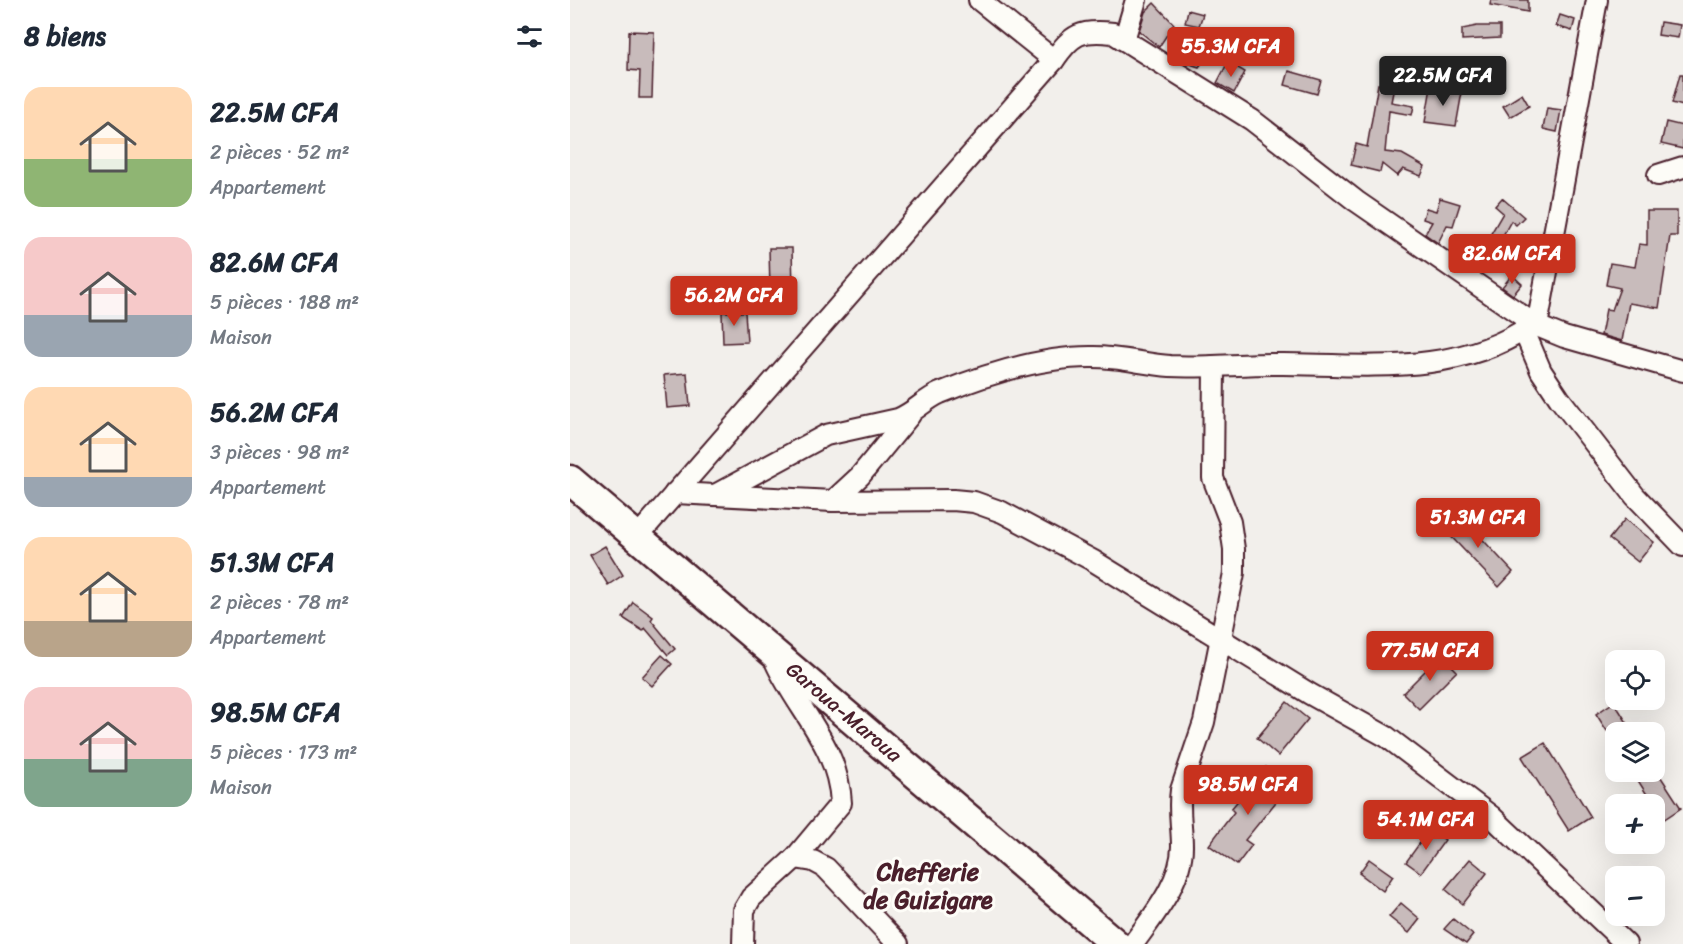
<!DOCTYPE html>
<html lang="fr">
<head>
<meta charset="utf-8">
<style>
	body { margin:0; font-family:Sriracha,sans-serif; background:#f2f2f3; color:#1f2937; height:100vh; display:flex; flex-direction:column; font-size:22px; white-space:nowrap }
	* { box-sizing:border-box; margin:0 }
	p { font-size:20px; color:#747a83 }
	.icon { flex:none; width:33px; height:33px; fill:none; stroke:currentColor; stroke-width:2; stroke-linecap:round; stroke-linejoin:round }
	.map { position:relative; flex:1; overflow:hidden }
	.drawer { display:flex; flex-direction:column; background:#fff; width:570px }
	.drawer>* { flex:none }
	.controls { position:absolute; left:1035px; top:650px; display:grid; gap:12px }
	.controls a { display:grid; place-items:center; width:60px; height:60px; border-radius:12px; background:#fff; box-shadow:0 6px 24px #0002; font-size:30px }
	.price { position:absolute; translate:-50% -51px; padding:0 14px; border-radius:6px; background:#c8321e; color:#fff; font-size:20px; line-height:39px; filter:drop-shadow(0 2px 3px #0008) }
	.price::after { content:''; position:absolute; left:50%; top:36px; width:18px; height:14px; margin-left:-9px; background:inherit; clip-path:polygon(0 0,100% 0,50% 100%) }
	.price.active { background:#222; color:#fff }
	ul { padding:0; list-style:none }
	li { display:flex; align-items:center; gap:18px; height:150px; padding:0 24px }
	li span { display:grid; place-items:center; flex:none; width:168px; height:120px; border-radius:18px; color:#555 }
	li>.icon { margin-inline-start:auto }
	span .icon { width:72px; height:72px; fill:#fffc; stroke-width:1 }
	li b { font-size:26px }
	h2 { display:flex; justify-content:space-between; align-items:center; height:72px; padding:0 24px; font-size:26px }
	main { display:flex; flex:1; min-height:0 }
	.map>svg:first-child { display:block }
</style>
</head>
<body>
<main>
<section class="drawer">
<h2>8 biens<svg class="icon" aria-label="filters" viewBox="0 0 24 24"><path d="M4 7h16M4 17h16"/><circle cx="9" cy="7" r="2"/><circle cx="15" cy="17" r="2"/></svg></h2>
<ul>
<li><span style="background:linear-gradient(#ffd9b3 60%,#8fb573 0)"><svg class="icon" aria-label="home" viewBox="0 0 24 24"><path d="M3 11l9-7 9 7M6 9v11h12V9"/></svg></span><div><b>22.5M CFA</b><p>2 pièces · 52 m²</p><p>Appartement</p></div></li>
<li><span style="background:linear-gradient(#f6c9c9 65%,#9aa5b1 0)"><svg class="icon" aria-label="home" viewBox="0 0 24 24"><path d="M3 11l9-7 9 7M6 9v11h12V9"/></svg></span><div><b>82.6M CFA</b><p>5 pièces · 188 m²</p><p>Maison</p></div></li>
<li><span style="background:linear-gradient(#ffd9b3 75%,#9aa5b1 0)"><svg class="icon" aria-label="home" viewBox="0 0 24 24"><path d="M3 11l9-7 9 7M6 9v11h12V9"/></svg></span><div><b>56.2M CFA</b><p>3 pièces · 98 m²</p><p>Appartement</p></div></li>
<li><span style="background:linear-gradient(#ffd9b3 70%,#b9a48a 0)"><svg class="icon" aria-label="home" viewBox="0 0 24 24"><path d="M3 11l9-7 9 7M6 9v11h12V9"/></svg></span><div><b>51.3M CFA</b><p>2 pièces · 78 m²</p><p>Appartement</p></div></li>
<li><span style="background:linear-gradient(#f6c9c9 60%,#7fa58c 0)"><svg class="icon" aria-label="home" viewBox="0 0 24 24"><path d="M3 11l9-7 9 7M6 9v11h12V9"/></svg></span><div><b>98.5M CFA</b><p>5 pièces · 173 m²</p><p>Maison</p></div></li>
</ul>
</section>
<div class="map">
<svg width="1113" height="944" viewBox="0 0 1113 944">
	<rect width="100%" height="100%" fill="#f2efeb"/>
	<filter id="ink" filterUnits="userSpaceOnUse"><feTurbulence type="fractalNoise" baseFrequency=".0167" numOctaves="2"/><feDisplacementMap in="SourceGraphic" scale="12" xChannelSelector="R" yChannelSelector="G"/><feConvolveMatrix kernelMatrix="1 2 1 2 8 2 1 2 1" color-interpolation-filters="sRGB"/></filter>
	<g filter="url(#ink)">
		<g fill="#c8bbbb" stroke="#4a1f2b" stroke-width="1.5">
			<path d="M921,0h37v12l-38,-7z"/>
			<path d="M584,3l20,21 -15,23 -20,-16 6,-19z"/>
			<path d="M618,10l15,4 -4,12 -14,-3z"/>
			<path d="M990,15l15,5 -3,11 -16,-5z"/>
			<path d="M1090,22l20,3 -2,13 -20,-3z"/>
			<path d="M907,26h23v12l-38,2v-11z"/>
			<path d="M59,31l25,1 -2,66h-13l1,-27 -12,-1z"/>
			<path d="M628,49l9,7 -8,11 -21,-7 2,-9 15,2z"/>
			<path d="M658,62l17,10 -11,21 -17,-10z"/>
			<path d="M719,71l32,9 -4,14 -32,-9z"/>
			<path d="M1110,74h3v32l-11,-3z"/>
			<path d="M808,84l16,3 -3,15 23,4 -2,9 -23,-4 -4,41 17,2 23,13 -4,9 -18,-7 -6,7 -15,-12 -2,8 -29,-7 5,-21 11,3z"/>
			<path d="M861,87l31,5 -6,34 -31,-4z"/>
			<path d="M952,94l7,12 -19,11 -7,-11z"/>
			<path d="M977,108l14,2 -4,22 -14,-3z"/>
			<path d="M1096,122l17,4v23l-22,-5z"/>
			<path d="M870,198l20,6 -7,22 -6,-1 -9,18 -13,-9 7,-12 -9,-3 3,-11 10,3z"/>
			<path d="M932,198l22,19 -8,8 -5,-4 -15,27 -10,-6 17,-29 -8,-7z"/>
			<path d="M1077,211h30v25h-7l-11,72 -30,-5 -7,38 -21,-6 5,-26 6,1 8,-22 -14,-3 4,-22 25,4 4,-23 8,1z"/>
			<path d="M199,248h23l1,42h-23z"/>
			<path d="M942,275l10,9 -9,11 -11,-8z"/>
			<path d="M152,312h23l2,30 -24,1z"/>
			<path d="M117,373l3,33 -23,2 -3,-33z"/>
			<path d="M887,512l56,60 -14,15 -57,-60z"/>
			<path d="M1055,519l29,23 -16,20 -29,-23z"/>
			<path d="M35,546l18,29 -15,10 -18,-30z"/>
			<path d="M63,602l20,15 -2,3 24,29 -7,6 -23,-27 -2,3 -20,-13z"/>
			<path d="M92,655l10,9 -20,22 -10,-9z"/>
			<path d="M871,655l16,16 -38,38 -16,-16z"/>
			<path d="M717,702l21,17 -30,37 -21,-18z"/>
			<path d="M1044,702l19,30h-17v13l-20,-31z"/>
			<path d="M975,743l46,74 -22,14 -47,-74z"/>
			<path d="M696,767l23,19 -44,54 7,5 -15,20 -28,-20 25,-33 -3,-3z"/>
			<path d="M1062,771h25l24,37 -18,12z"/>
			<path d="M860,829l15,11 -24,33 -15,-11z"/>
			<path d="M799,859l24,17 -10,15 -24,-18z"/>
			<path d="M900,859l17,14 -24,31 -18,-15z"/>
			<path d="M831,903l19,16 -11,14 -20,-16z"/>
			<path d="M883,919l20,16 -7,9 -22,-15z"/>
		</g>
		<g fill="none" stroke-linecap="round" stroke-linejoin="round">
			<g stroke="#4a1f2b" stroke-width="24">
				<g id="minor">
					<path d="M409,0l75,60"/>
					<path d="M554,40l12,-40"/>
					<path d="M1088,175l25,-8"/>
					<path d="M967,326l60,-326"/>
					<path d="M954,331l17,40 18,27 76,98 48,50"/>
					<path d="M105,493l158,8 120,-1 21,2 28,10 90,48 218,134 77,43 104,79 135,128"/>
					<path d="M145,495l111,-60 72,-16c16,-6 26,-19 42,-26 47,-19 103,-37 154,-36 25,0 51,7 76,9 38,2 76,-3 113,-2 85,1 177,12 250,-40"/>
					<path d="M263,501l27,-25 50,-61"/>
					<path d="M67,537l417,-477c18,-26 27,-31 59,-27l139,87 104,81 181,125 27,11 119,34"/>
					<path d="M225,858l18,3 13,7 72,76"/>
					<path d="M173,944l1,-34 7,-12 44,-40 46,-55c-3,-58 -43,-92 -65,-140"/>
					<path d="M563,944c20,-28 49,-62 49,-98 0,-19 -4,-37 -1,-56l23,-68 30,-149v-24l-4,-27 -17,-44 1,-112"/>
				</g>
			</g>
			<g stroke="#4a1f2b" stroke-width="33">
				<path id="highway" d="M0,480l546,464"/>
			</g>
			<use href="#minor" stroke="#fdfcf7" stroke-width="20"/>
			<use href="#highway" stroke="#fdfcf7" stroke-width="28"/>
		</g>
	</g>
	<g text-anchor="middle" stroke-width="6" stroke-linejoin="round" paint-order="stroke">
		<g font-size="21" fill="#4a1f2b" stroke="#fdfcf7">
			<text transform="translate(274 712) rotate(40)" y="7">Garoua-Maroua</text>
		</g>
		<g font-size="24" font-weight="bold" fill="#4a1f2b" stroke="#fdfcf7">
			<text x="358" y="880">Chefferie<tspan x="358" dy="28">de Guizigare</tspan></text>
		</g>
	</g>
</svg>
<div class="controls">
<a><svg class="icon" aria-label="locate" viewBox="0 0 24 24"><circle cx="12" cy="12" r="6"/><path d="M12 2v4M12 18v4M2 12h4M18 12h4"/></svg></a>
<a><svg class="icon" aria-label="layers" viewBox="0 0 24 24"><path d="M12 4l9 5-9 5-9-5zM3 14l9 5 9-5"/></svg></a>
<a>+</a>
<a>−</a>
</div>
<b class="price" style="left:661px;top:78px">55.3M CFA</b>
<b class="price active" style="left:873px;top:107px">22.5M CFA</b>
<b class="price" style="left:942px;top:285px">82.6M CFA</b>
<b class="price" style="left:164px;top:327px">56.2M CFA</b>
<b class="price" style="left:908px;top:549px">51.3M CFA</b>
<b class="price" style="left:860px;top:682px">77.5M CFA</b>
<b class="price" style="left:678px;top:816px">98.5M CFA</b>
<b class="price" style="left:856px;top:851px">54.1M CFA</b>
</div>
</main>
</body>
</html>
